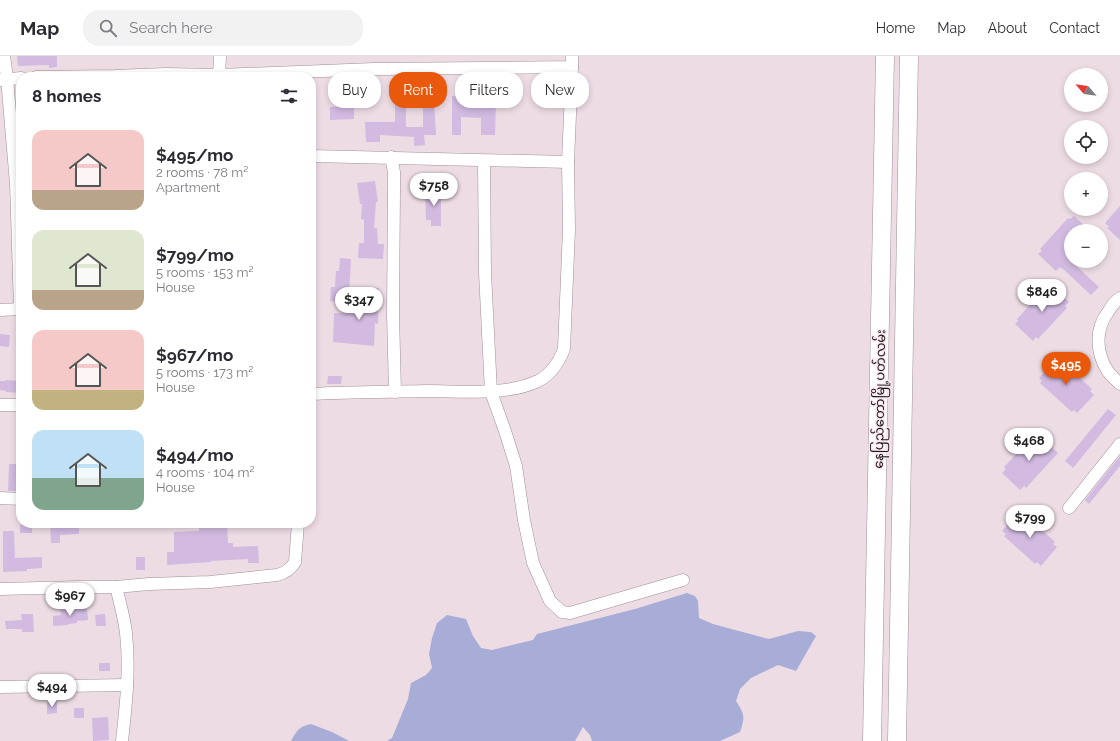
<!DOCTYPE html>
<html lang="en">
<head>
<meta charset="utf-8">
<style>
	body { margin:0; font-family:Raleway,"Noto Sans Myanmar",sans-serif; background:#f2f2f3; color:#2b2b33; height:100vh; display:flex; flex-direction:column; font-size:15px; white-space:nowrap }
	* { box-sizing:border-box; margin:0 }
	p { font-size:13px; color:#7c7c81 }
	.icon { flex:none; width:22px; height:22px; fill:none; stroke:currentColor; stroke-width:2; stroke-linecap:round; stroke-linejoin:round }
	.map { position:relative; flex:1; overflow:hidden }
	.sheet { position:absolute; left:16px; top:16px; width:300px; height:456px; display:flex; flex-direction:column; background:#fff; border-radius:16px; box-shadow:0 2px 6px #0003 }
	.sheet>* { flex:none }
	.banner { position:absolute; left:328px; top:16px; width:380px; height:36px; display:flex; gap:8px }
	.needle { width:26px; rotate:298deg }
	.fabs { position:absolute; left:1064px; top:12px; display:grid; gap:8px }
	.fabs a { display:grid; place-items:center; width:44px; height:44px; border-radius:50%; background:#fff; box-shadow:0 2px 6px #0003; font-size:20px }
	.price { position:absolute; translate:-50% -34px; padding:0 9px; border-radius:14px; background:#fff; color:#222; font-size:13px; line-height:26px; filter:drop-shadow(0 1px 2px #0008) }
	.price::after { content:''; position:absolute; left:50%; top:24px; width:12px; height:9px; margin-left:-6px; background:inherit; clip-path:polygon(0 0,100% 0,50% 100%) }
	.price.active { background:#ea580c; color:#fff }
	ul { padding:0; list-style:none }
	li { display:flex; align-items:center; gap:12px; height:100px; padding:0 16px }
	li span { display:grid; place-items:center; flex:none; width:112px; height:80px; border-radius:12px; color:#555 }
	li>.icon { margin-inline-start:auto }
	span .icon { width:48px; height:48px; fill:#fffc; stroke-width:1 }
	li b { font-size:17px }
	h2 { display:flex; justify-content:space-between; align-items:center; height:48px; padding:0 16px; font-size:17px }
	.pill { padding:0 14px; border-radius:16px; background:#fff; box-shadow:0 2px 6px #0003; font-size:14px; line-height:36px }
	.pill.active { background:#ea580c; color:#fff }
	header { display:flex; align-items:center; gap:24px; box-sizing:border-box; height:56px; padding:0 20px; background:#fff; border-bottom:1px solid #e1e1e2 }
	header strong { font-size:19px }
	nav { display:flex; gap:22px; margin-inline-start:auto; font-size:14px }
	.search { width:280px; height:36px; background:#f2f2f3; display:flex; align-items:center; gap:10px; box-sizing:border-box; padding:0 14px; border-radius:16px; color:#7c7c81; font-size:15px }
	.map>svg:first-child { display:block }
</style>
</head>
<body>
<header>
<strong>Map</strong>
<div class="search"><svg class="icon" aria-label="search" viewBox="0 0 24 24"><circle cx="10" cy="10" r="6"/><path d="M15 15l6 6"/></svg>Search here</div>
<nav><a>Home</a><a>Map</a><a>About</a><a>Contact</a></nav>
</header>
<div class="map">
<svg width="1120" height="685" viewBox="0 0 1120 685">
	<rect width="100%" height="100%" fill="#eedce5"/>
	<g fill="#a7add7">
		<path d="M687,537l8,3 3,5 1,17 14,6 56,15 29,-8 13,1 5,4 -20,35 -18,-6 -27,13 -11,11 -4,12c9,14 9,16 4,31l-20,9h-128l-2,-6 -7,-8 -8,14h-188l5,-3 16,-39 3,-16 15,-8 6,-7 -3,-14 3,-16 5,-15 10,-8 19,4 7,17 8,12 11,2 41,-10 4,-6 98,-25z"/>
		<path d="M311,668l21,8 17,9h-58c5,-10 9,-15 20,-17z"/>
	</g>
	<g fill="#d2bae1">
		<path d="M17,0h40v11l-8,1v-3l-31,1z"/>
		<path d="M452,40h13v4h31l-1,35h-14v-17l-20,-1v18h-9z"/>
		<path d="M395,44h11v27h17v-27h11l2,35h-12l1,10 -11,1v-9l-34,-2v7h-14l-1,-20h30z"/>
		<path d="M354,50v13l-24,1v-13z"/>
		<path d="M375,125l3,21h-2l-2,26h3l1,16h6l-1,15 -25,-1 1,-15h5v-23l-3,-1 1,-15h-2l-3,-21z"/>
		<path d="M425,134h16v36h-10v-6h-5z"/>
		<path d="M1120,150v34l-13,-12 2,-1 -4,-4z"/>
		<path d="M1074,160l16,15h-19v16l-3,4 3,3v7l28,26 -8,8 -29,-27v1l-2,-2 -4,4 -18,-17 4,-3 -2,-2 28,-31 2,1z"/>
		<path d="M340,202l11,1 -2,35h-7l-1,8 -11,-1 1,-14h4l1,-16h3z"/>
		<path d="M1051,230l18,16 -4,4 2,2 -29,31 -2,-2 -3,4 -18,-17 3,-3 -1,-2 28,-31 2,1z"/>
		<path d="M361,232h18l-1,36 -3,-1 -1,23 -41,-4 1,-29 25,1z"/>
		<path d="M0,278l10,1 -1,12 -9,-1z"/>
		<path d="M1055,304l4,3 2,-2 31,28 -2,2 4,4 -17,18 -3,-3 -2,2 -32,-29 2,-2 -3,-3z"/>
		<path d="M328,320h14l-1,8h-14z"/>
		<path d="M6,324l15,1v12l-15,-1v-1l-6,-1v-9h6z"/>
		<path d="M1108,353l8,6 -43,53 -8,-7z"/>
		<path d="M1038,378l20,19 -32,35 -2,-2 -4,4 -18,-17 4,-4 -2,-2 29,-31 1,2z"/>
		<path d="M1120,400v10l-31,38 -4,-4z"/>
		<path d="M9,408h10v27h-11z"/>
		<path d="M1018,457l4,3 2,-2 31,28 -2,2 4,3 -16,19 -4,-4 -2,2 -31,-28 2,-2 -4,-3z"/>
		<path d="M50,467h29v11l-19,1v8h-9z"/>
		<path d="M199,467h28l1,20h5v4l25,-1 1,17h-11v-4l-37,2v1l-44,3v-13h7v-20l25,-1z"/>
		<path d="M32,468v9h-12v-8z"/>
		<path d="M3,475h11l1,27 27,-1v11l-15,1v2l-24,1z"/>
		<rect x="136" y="501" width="9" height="13"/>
		<path d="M87,553l1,11 -11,1v2l-9,1v1l-15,1v-10l8,-1 -1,-5z"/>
		<path d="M21,558h12l1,18h-12v-3h-16l-1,-8 17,-1z"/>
		<path d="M105,558l1,12h-10l-1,-11z"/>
		<rect x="99" y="607" width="11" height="8"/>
		<path d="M57,645v12l-10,1v-12z"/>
		<rect x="74" y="652" width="10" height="10"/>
		<path d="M108,661l1,23 -16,1 -1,-23z"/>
	</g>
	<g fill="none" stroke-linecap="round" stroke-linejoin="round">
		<g stroke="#9f8f97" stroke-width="13">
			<g id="street">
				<path d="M4,0l3,22 9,106 4,125"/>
				<path d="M219,19l1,-19"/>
				<path d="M36,21l78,-1 51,-2 54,1 155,-6 198,-2v-11"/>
				<path d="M1,24l20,-2"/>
				<path d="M311,100l257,6"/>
				<path d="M391,101l3,15v18l-1,124 2,78"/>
				<path d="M484,105l1,112 6,119 14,39 11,35 8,54 9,43 17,38 12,11 8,1 113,-33"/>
				<path d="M1120,242c-5,3 -9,9 -12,14 -13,17 -12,40 -1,58 3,5 9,10 13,14"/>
				<path d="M0,254l21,-1"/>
				<path d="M311,338c39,-2 77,-2 116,-3 35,0 79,5 111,-10 14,-7 21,-19 26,-32l5,-120 -1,-67 4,-95"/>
				<path d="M0,349h21"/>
				<path d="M0,442l21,1"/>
				<path d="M1069,452l51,-64"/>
				<path d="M116,531c4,15 8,30 10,46 4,36 0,72 -4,108"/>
				<path d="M0,533l80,-2h36l33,-3 61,-2 67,-7c8,-2 13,-5 18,-13l3,-39"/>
				<path d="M0,631l127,-2"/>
			</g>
		</g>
		<g stroke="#9f8f97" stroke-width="19">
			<g id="primary">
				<path d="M872,685l13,-685"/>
				<path d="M897,685l12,-685"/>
			</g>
		</g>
		<use href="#street" stroke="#fff" stroke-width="12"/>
		<use href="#primary" stroke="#fff" stroke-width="18"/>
	</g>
	<g text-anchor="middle" stroke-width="3" stroke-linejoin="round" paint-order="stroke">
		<g font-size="13" fill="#1a1417" stroke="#fbe9f2">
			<text transform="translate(879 343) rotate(-89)" y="5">နေပြည်တော်မြို့ပတ်လမ်း</text>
		</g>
	</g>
</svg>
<div class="fabs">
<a><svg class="needle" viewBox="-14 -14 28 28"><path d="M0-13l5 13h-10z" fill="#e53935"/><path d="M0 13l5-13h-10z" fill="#7c7c81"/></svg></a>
<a><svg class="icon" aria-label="locate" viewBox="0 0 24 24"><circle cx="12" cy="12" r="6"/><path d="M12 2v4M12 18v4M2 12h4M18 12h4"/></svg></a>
<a>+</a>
<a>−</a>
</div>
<b class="price" style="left:434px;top:151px">$758</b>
<b class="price" style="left:1042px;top:257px">$846</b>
<b class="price" style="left:359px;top:265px">$347</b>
<b class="price active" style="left:1066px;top:330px">$495</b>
<b class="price" style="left:1029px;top:406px">$468</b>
<b class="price" style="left:1030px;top:483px">$799</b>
<b class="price" style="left:70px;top:561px">$967</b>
<b class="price" style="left:52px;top:652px">$494</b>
<div class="banner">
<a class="pill">Buy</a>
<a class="pill active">Rent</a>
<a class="pill">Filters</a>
<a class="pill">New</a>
</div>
<section class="sheet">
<h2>8 homes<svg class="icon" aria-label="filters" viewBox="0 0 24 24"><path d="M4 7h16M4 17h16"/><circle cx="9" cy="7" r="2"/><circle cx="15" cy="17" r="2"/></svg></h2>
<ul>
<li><span style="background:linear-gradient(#f6c9c9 75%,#b9a48a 0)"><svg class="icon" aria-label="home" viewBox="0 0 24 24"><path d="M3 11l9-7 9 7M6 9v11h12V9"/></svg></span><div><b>$495/mo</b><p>2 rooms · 78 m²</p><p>Apartment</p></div></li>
<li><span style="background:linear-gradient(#dfe7d0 75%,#b9a48a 0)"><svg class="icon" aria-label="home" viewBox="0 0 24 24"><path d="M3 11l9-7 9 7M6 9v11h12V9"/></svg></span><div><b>$799/mo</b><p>5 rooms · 153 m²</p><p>House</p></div></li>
<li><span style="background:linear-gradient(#f6c9c9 75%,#c2b280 0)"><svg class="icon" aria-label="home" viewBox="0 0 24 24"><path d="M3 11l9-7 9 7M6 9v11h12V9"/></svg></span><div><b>$967/mo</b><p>5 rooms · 173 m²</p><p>House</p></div></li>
<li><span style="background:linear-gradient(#bfe0f5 60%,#7fa58c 0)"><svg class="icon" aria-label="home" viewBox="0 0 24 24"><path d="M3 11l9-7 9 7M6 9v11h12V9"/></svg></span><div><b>$494/mo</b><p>4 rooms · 104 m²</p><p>House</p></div></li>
</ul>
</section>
</div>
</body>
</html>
